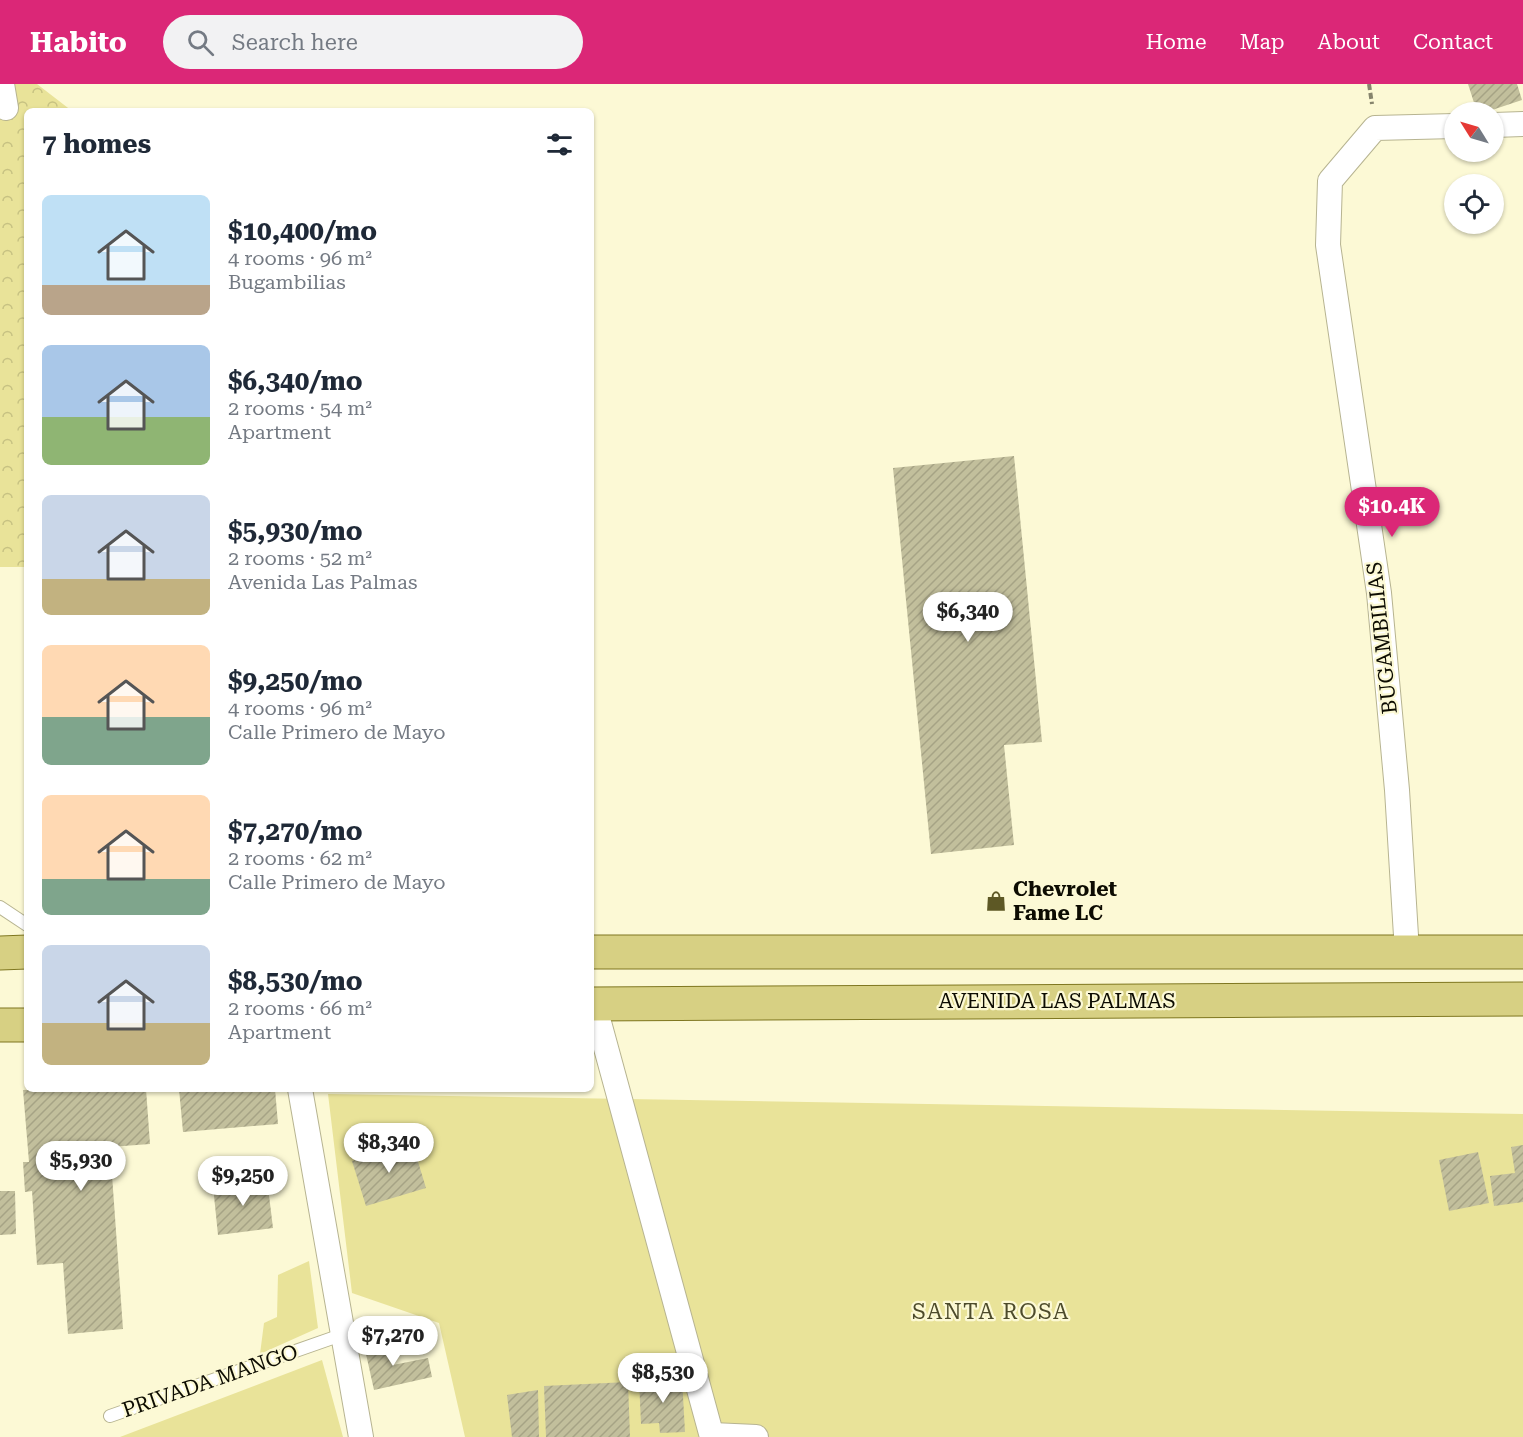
<!DOCTYPE html>
<html lang="en">
<head>
<meta charset="utf-8">
<style>
	body { margin:0; font-family:"Roboto Serif",serif; background:#f2f2f3; color:#1f2937; height:100vh; display:flex; flex-direction:column; font-size:22px; white-space:nowrap }
	* { box-sizing:border-box; margin:0 }
	p { font-size:20px; color:#747a83 }
	.icon { flex:none; width:33px; height:33px; fill:none; stroke:currentColor; stroke-width:2; stroke-linecap:round; stroke-linejoin:round }
	.map { position:relative; flex:1; overflow:hidden }
	.side { position:absolute; left:24px; top:24px; width:570px; height:984px; display:flex; flex-direction:column; background:#fff; border-radius:9px; box-shadow:0 2px 4px #0004 }
	.side>* { flex:none }
	.needle { width:39px; rotate:307deg }
	.buttons { position:absolute; left:1444px; top:18px; display:grid; gap:12px }
	.buttons a { display:grid; place-items:center; width:60px; height:60px; border-radius:50%; background:#fff; box-shadow:0 2px 4px #0004; font-size:30px }
	.price { position:absolute; translate:-50% -51px; padding:0 14px; border-radius:21px; background:#fff; color:#222; font-size:20px; line-height:39px; filter:drop-shadow(0 2px 3px #0008) }
	.price::after { content:''; position:absolute; left:50%; top:36px; width:18px; height:14px; margin-left:-9px; background:inherit; clip-path:polygon(0 0,100% 0,50% 100%) }
	.price.selected { background:#db2777; color:#fff }
	ul { padding:0; list-style:none }
	li { display:flex; align-items:center; gap:18px; height:150px; padding:0 18px }
	li span { display:grid; place-items:center; flex:none; width:168px; height:120px; border-radius:9px; color:#555 }
	li>.icon { margin-inline-start:auto }
	span .icon { width:72px; height:72px; fill:#fffc; stroke-width:1 }
	li b { font-size:26px }
	h2 { display:flex; justify-content:space-between; align-items:center; height:72px; padding:0 18px; font-size:26px }
	header { display:flex; align-items:center; gap:36px; box-sizing:border-box; height:84px; padding:0 30px; background:#db2777; color:#fff }
	header strong { font-size:28px }
	nav { display:flex; gap:33px; margin-inline-start:auto; font-size:21px }
	.search { width:420px; height:54px; background:#f2f2f3; display:flex; align-items:center; gap:15px; box-sizing:border-box; padding:0 21px; border-radius:33px; color:#747a83; font-size:22px }
	.map>svg:first-child { display:block }
</style>
</head>
<body>
<header>
<strong>Habito</strong>
<div class="search"><svg class="icon" aria-label="search" viewBox="0 0 24 24"><circle cx="10" cy="10" r="6"/><path d="M15 15l6 6"/></svg>Search here</div>
<nav><a>Home</a><a>Map</a><a>About</a><a>Contact</a></nav>
</header>
<div class="map">
<svg width="1523" height="1353" viewBox="0 0 1523 1353">
	<defs>
		<pattern id="forest-crowns" width="20" height="18" patternUnits="userSpaceOnUse" patternTransform="scale(1.5)"><rect width="20" height="18" fill="#e9e399"/><path d="M2 6a3 3 0 1 1 6 0M12 15a3 3 0 1 1 6 0" fill="none" stroke="#c7c282"/></pattern>
		<pattern id="building-hatch" width="6" height="6" patternUnits="userSpaceOnUse" patternTransform="scale(1.5)"><rect width="6" height="6" fill="#c2bf9c"/><path d="M-1 1l2-2M0 6l6-6M5 7l2-2" fill="none" stroke="#a6a385"/></pattern>
	</defs>
	<rect width="100%" height="100%" fill="#fcf9d5"/>
	<g fill="#e9e399">
		<path d="M328,1010l1195,20v323h-1058l-26,-114 -87,-30z"/>
		<path d="M309,1177l9,67 -58,26 4,-31 13,-6 1,-42z"/>
		<path d="M322,1276l21,77h-223z"/>
	</g>
	<path fill="url(#forest-crowns)" d="M0,0h37l35,27h-45v456h-27z"/>
	<g fill="url(#building-hatch)">
		<path d="M1468,0h49l5,16 -36,12h-9z"/>
		<path d="M1014,372l28,286 -38,3 10,100 -83,9 -38,-386z"/>
		<path d="M41,1005h105l4,55 -40,3 13,182 -55,5 -5,-71 -26,2 -5,-74 -7,1 -2,-30h6l-6,-72z"/>
		<path d="M179,1005h96l3,35 -95,8z"/>
		<path d="M412,1058l14,46 -60,18 -14,-45z"/>
		<path d="M1523,1061v57l-29,4 -4,-30 25,-3 -4,-26z"/>
		<path d="M1478,1068l11,51 -40,8 -10,-51z"/>
		<path d="M267,1095l6,49 -55,7 -5,-49z"/>
		<path d="M0,1107h15l1,43 -16,1z"/>
		<path d="M388,1256l5,25 35,-7 4,19 -58,13 -10,-45z"/>
		<path d="M682,1294l3,54 -25,1 -1,-10 -18,1 -2,-44z"/>
		<path d="M628,1298l2,55h-84l-2,-51z"/>
		<path d="M538,1306l1,47h-27l-5,-42z"/>
	</g>
	<g fill="none" stroke-linecap="round" stroke-linejoin="round">
		<g stroke="#b7b491" stroke-width="14">
			<g id="service">
				<path d="M0,823l27,18"/>
				<path d="M110,1332l234,-82"/>
			</g>
		</g>
		<g stroke="#b7b491" stroke-width="26">
			<g id="minor">
				<path d="M2,0l4,24"/>
				<path d="M1494,41l29,-1"/>
				<path d="M1407,868l-10,-162 -18,-197 -51,-348 2,-64 45,-53 80,-2"/>
				<path d="M594,920l118,433"/>
				<path d="M300,1005l61,348"/>
				<path d="M712,1351l44,2"/>
			</g>
		</g>
		<g stroke="#7f7720" stroke-width="35">
			<g id="primary">
				<path d="M591,868h932"/>
				<path d="M0,869l27,-1"/>
				<path d="M591,920l932,-5"/>
				<path d="M0,941h27"/>
			</g>
		</g>
		<path stroke="#86846d" stroke-width="4" stroke-dasharray="6 3" stroke-linecap="butt" d="M1369,0l3,20"/>
		<use href="#service" stroke="#fff" stroke-width="12"/>
		<use href="#minor" stroke="#fff" stroke-width="24"/>
		<use href="#primary" stroke="#d7d083" stroke-width="33"/>
	</g>
	<defs>
		<g id="shop-bare" transform="scale(1.62)"><path d="M-5-2.5h2.3a2.7 3.5 0 0 1 5.4 0H5L5.5 6h-11ZM-1.5-2.5h3a1.5 2.3 0 0 0-3 0Z" fill="#5d5825" stroke="#fcf9d5" stroke-width="2.5" paint-order="stroke"/></g>
	</defs>
	<g fill-rule="evenodd">
		<use href="#shop-bare" x="996" y="817"/>
	</g>
	<g text-anchor="middle" stroke-width="4.5" stroke-linejoin="round" paint-order="stroke">
		<g font-size="21" fill="#0d0c02" stroke="#fcf9d5">
			<text transform="translate(1382 554) rotate(-96)" y="7">BUGAMBILIAS</text>
			<text x="1057" y="924">AVENIDA LAS PALMAS</text>
			<text transform="translate(210 1297) rotate(-19)" y="7">PRIVADA MANGO</text>
		</g>
		<g font-size="21" font-weight="bold" fill="#0d0c02" stroke="#fcf9d5" text-anchor="start">
			<text x="1013" y="812">Chevrolet<tspan x="1013" dy="24">Fame LC</tspan></text>
		</g>
		<g font-size="22" letter-spacing="1.5" fill="#4d4b2b" stroke="#fcf9d5">
			<text x="991" y="1235">SANTA ROSA</text>
		</g>
	</g>
</svg>
<div class="buttons">
<a><svg class="needle" viewBox="-14 -14 28 28"><path d="M0-13l5 13h-10z" fill="#e53935"/><path d="M0 13l5-13h-10z" fill="#747a83"/></svg></a>
<a><svg class="icon" aria-label="locate" viewBox="0 0 24 24"><circle cx="12" cy="12" r="6"/><path d="M12 2v4M12 18v4M2 12h4M18 12h4"/></svg></a>
</div>
<b class="price selected" style="left:1392px;top:454px">$10.4K</b>
<b class="price" style="left:968px;top:559px">$6,340</b>
<b class="price" style="left:389px;top:1090px">$8,340</b>
<b class="price" style="left:81px;top:1108px">$5,930</b>
<b class="price" style="left:243px;top:1123px">$9,250</b>
<b class="price" style="left:393px;top:1283px">$7,270</b>
<b class="price" style="left:663px;top:1320px">$8,530</b>
<section class="side">
<h2>7 homes<svg class="icon" aria-label="filters" viewBox="0 0 24 24"><path d="M4 7h16M4 17h16"/><circle cx="9" cy="7" r="2"/><circle cx="15" cy="17" r="2"/></svg></h2>
<ul>
<li><span style="background:linear-gradient(#bfe0f5 75%,#b9a48a 0)"><svg class="icon" aria-label="home" viewBox="0 0 24 24"><path d="M3 11l9-7 9 7M6 9v11h12V9"/></svg></span><div><b>$10,400/mo</b><p>4 rooms · 96 m²</p><p>Bugambilias</p></div></li>
<li><span style="background:linear-gradient(#a9c7e8 60%,#8fb573 0)"><svg class="icon" aria-label="home" viewBox="0 0 24 24"><path d="M3 11l9-7 9 7M6 9v11h12V9"/></svg></span><div><b>$6,340/mo</b><p>2 rooms · 54 m²</p><p>Apartment</p></div></li>
<li><span style="background:linear-gradient(#c9d6e8 70%,#c2b280 0)"><svg class="icon" aria-label="home" viewBox="0 0 24 24"><path d="M3 11l9-7 9 7M6 9v11h12V9"/></svg></span><div><b>$5,930/mo</b><p>2 rooms · 52 m²</p><p>Avenida Las Palmas</p></div></li>
<li><span style="background:linear-gradient(#ffd9b3 60%,#7fa58c 0)"><svg class="icon" aria-label="home" viewBox="0 0 24 24"><path d="M3 11l9-7 9 7M6 9v11h12V9"/></svg></span><div><b>$9,250/mo</b><p>4 rooms · 96 m²</p><p>Calle Primero de Mayo</p></div></li>
<li><span style="background:linear-gradient(#ffd9b3 70%,#7fa58c 0)"><svg class="icon" aria-label="home" viewBox="0 0 24 24"><path d="M3 11l9-7 9 7M6 9v11h12V9"/></svg></span><div><b>$7,270/mo</b><p>2 rooms · 62 m²</p><p>Calle Primero de Mayo</p></div></li>
<li><span style="background:linear-gradient(#c9d6e8 65%,#c2b280 0)"><svg class="icon" aria-label="home" viewBox="0 0 24 24"><path d="M3 11l9-7 9 7M6 9v11h12V9"/></svg></span><div><b>$8,530/mo</b><p>2 rooms · 66 m²</p><p>Apartment</p></div></li>
</ul>
</section>
</div>
</body>
</html>
